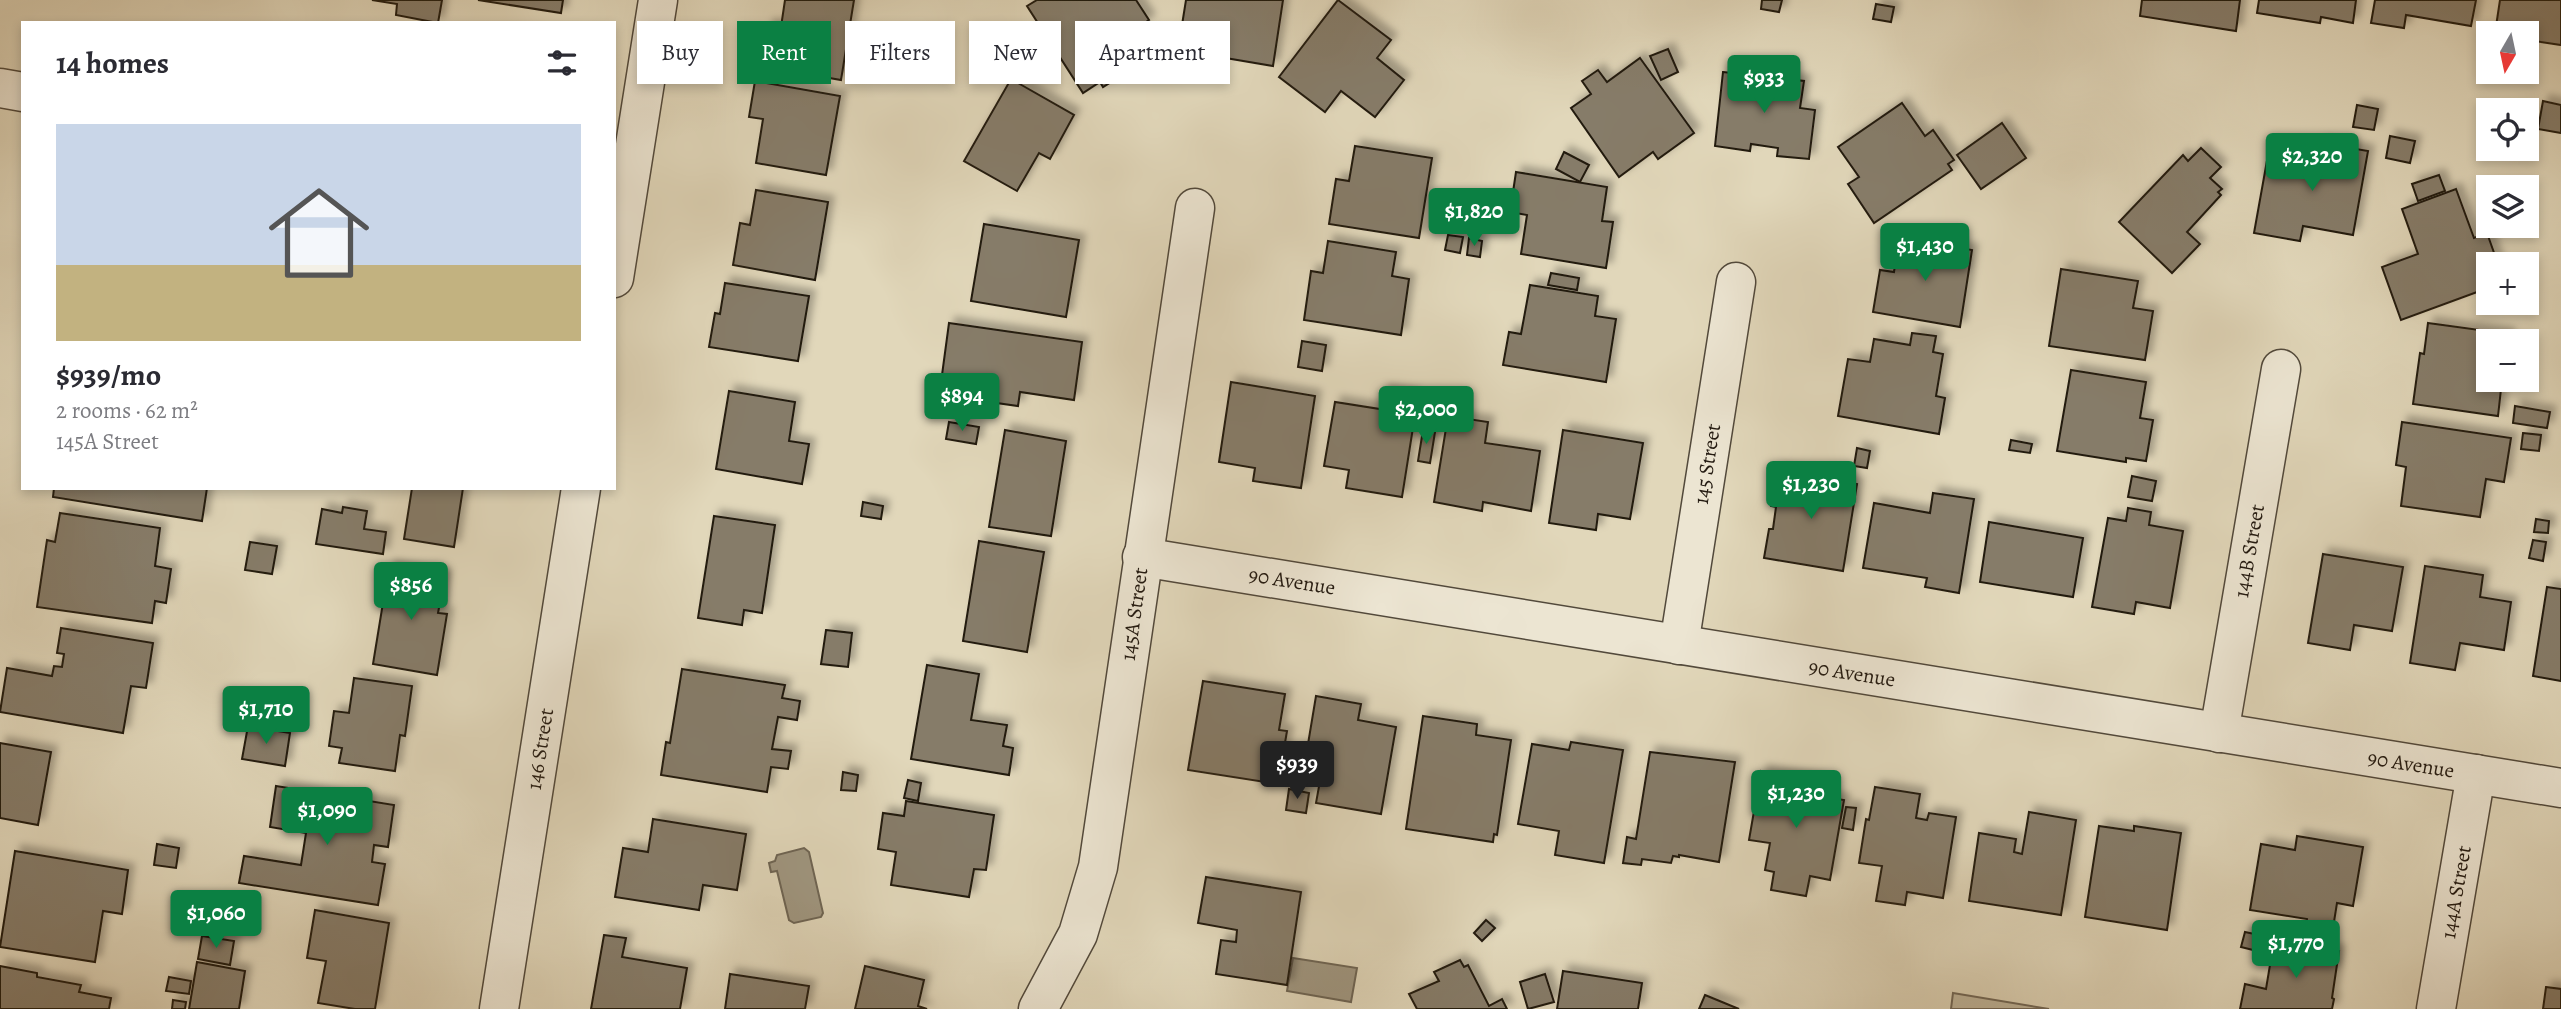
<!DOCTYPE html>
<html lang="en">
<head>
<meta charset="utf-8">
<style>
	body { margin:0; font-family:Alegreya,serif; background:#f7f7f7; color:#2b2b33; height:100vh; display:flex; flex-direction:column; font-size:26px; white-space:nowrap }
	* { box-sizing:border-box; margin:0 }
	p { font-size:23px; color:#7c7c81 }
	.icon { flex:none; width:38px; height:38px; fill:none; stroke:currentColor; stroke-width:2; stroke-linecap:round; stroke-linejoin:round }
	.map { position:relative; flex:1; overflow:hidden }
	.panel { position:absolute; left:21px; top:21px; width:595px; height:469px; display:flex; flex-direction:column; background:#fff; border-radius:0px; box-shadow:0 4px 10px #0003 }
	.panel>* { flex:none }
	.guide { position:absolute; left:637px; top:21px; width:665px; height:63px; display:flex; gap:14px }
	.needle { width:46px; rotate:189deg }
	.controls { position:absolute; left:2476px; top:21px; display:grid; gap:14px }
	.controls a { display:grid; place-items:center; width:63px; height:63px; border-radius:0px; background:#fff; box-shadow:0 4px 10px #0003; font-size:35px }
	.price { position:absolute; translate:-50% -60px; padding:0 16px; border-radius:7px; background:#0b8043; color:#fff; font-size:23px; line-height:46px; filter:drop-shadow(0 2px 4px #0008) }
	.price::after { content:''; position:absolute; left:50%; top:42px; width:21px; height:16px; margin-left:-10px; background:inherit; clip-path:polygon(0 0,100% 0,50% 100%) }
	.price.selected { background:#222; color:#fff }
	ul { padding:0; list-style:none }
	li { display:grid; align-content:center; gap:14px; height:371px; padding:0 35px }
	li+li { border-top:2px solid #e1e1e2 }
	li span { display:grid; place-items:center; height:217px; border-radius:0px; color:#555 }
	li>.icon { margin-inline-start:auto }
	span .icon { width:126px; height:126px; fill:#fffc; stroke-width:1 }
	li b { font-size:30px }
	h2 { display:flex; justify-content:space-between; align-items:center; height:84px; padding:0 35px; font-size:30px }
	.chip { padding:0 24px; border-radius:0px; background:#fff; box-shadow:0 4px 10px #0003; font-size:24px; line-height:63px }
	.chip.selected { background:#0b8043; color:#fff }
	.map>svg:first-child { display:block }
</style>
</head>
<body>
<div class="map">
<svg width="2561" height="1009" viewBox="0 0 2561 1009">
	<defs>
		<filter id="shadow"><feDropShadow dx="6" dy="-6" stdDeviation="3.5" flood-color="#0004"/></filter>
	</defs>
	<rect width="100%" height="100%" fill="#e1d7ba"/>
	<filter id="stains"><feTurbulence type="fractalNoise" baseFrequency=".00286" numOctaves="4"/><feColorMatrix values="0 0 0 0 .2 0 0 0 0 .09 0 0 0 0 .02 0 0 0 .5 -.17"/></filter>
	<radialGradient id="worn" r=".72"><stop offset=".6" stop-color="#630" stop-opacity="0"/><stop offset="1" stop-color="#630" stop-opacity=".3"/></radialGradient>
	<path fill="#c1b79d" stroke="#726857" stroke-width="2" d="M1953,993l96,16h-98z"/>
	<g fill="#a09781" stroke="#6e6554" stroke-width="2">
		<path d="M804,848l5,4 14,61 -2,4 -27,6 -5,-3 -12,-49 -6,1 -2,-9 6,-2 2,-6z"/>
		<path d="M1293,958l64,10 -6,34 -64,-11z"/>
	</g>
	<g fill="#867c69" stroke="#231a11" stroke-width="2" filter="url(#shadow)">
		<path d="M372,0h70l-4,23 -42,-8 1,-11z"/>
		<path d="M478,0h85l-2,13z"/>
		<path d="M785,0h69l-13,80 -80,-14 7,-41 13,2z"/>
		<path d="M1037,0h99l13,20 -35,22 18,27 -29,18 -3,-5 -17,11 -56,-87z"/>
		<path d="M1186,0h97l-10,66 -95,-16z"/>
		<path d="M1338,0l53,40 -14,18 27,22 -29,37 -34,-26 -16,21 -46,-35z"/>
		<path d="M1762,0h20l-3,12 -18,-3z"/>
		<path d="M2142,0h98l-4,31 -96,-15z"/>
		<path d="M2259,0h97l-3,23 -32,-6 -1,6 -63,-10z"/>
		<path d="M2375,0h101l-5,26 -65,-11 -2,13 -33,-5z"/>
		<path d="M2500,0h61v45l-34,-5v-7h-32z"/>
		<path d="M1876,4l18,3 -3,15 -18,-3z"/>
		<path d="M1668,49l10,23 -17,8 -11,-24z"/>
		<path d="M1640,58l54,75 -36,26 -5,-7 -34,25 -48,-69 20,-14 -9,-13 16,-11 9,12z"/>
		<path d="M1723,72l81,9 -4,27 15,2 -6,49 -32,-3 1,-8 -27,-4 -1,7 -35,-5z"/>
		<path d="M1011,79l63,36 -24,44 -11,-6 -22,38 -53,-30z"/>
		<path d="M755,81l85,15 -14,79 -70,-12 7,-44 -14,-2z"/>
		<path d="M2543,101l18,4v28l-23,-4z"/>
		<path d="M1902,103l23,33 8,-6 21,30 -6,4 4,6 -78,53 -26,-39 11,-7 -21,-30z"/>
		<path d="M2357,105l21,4 -4,21 -21,-3z"/>
		<path d="M2002,123l24,35 -45,31 -24,-34z"/>
		<path d="M2390,136l25,5 -5,22 -24,-5z"/>
		<path d="M2321,143l47,8 -15,84 -50,-9 -3,15 -46,-8 14,-78 50,9z"/>
		<path d="M1355,146l77,12 -13,80 -90,-14 7,-45 13,2z"/>
		<path d="M2201,148l20,19 -11,11 12,11 -4,3 3,3 -34,37 13,12 -28,29 -53,-51 64,-67 5,6z"/>
		<path d="M1564,152l25,13 -9,17 -24,-13z"/>
		<path d="M1516,172l91,15 -5,34 11,1 -7,46 -85,-14 6,-39 -17,-3z"/>
		<path d="M2439,175l6,16 -27,10 -6,-17z"/>
		<path d="M2456,189l18,49 13,-5 11,31h-10v24l-87,32 -19,-53 36,-13 -16,-45z"/>
		<path d="M756,190l72,12 -13,78 -82,-15 7,-42 10,2z"/>
		<path d="M984,224l95,16 -13,77 -95,-16z"/>
		<path d="M1448,235l15,2 -3,16 -15,-3z"/>
		<path d="M1469,238l13,3 -2,16 -13,-2z"/>
		<path d="M1899,238l73,12 -12,77 -87,-15 7,-42 14,2z"/>
		<path d="M1328,241l68,11 -4,24 17,3 -8,56 -97,-15 7,-49 12,2z"/>
		<path d="M2061,269l77,12 -5,27 20,3 -8,49 -96,-14z"/>
		<path d="M1551,273l28,5 -2,12 -29,-5z"/>
		<path d="M725,283l84,13 -11,65 -89,-14 6,-34 5,1z"/>
		<path d="M1530,285l68,11 -3,20 21,3 -10,63 -103,-17 6,-33 12,2z"/>
		<path d="M949,323l133,19 -8,58 -54,-8 -2,14 -64,-9 3,-20 -15,-2z"/>
		<path d="M2428,323l81,11 -1,7h-20v39h14l-4,36 -85,-12 7,-51 4,1z"/>
		<path d="M1912,333l24,3 -3,16 10,2 -7,42 9,2 -6,36 -101,-18 10,-57 22,3 4,-23 36,6z"/>
		<path d="M1302,341l24,4 -4,26 -24,-4z"/>
		<path d="M2071,370l75,12 -6,36 13,2 -7,41 -20,-3v4l-69,-11z"/>
		<path d="M1231,382l84,14 -14,92 -48,-7 2,-13 -36,-6z"/>
		<path d="M1383,390l31,5 -3,19 4,1 -13,82 -56,-9 3,-18 -25,-4 11,-64 45,7z"/>
		<path d="M729,391l66,11 -6,39 20,3 -7,40 -86,-15z"/>
		<path d="M2515,406l35,6 -3,16 -34,-5z"/>
		<path d="M1448,416l40,6 -3,21 55,8 -9,60 -48,-9 -1,9 -48,-9z"/>
		<path d="M949,422l30,5 -3,17 -30,-5z"/>
		<path d="M2402,422l109,16 -7,44 -18,-3 -6,38 -79,-11 5,-39 -10,-2z"/>
		<path d="M1005,430l61,11 -15,95 -62,-9z"/>
		<path d="M1423,430l12,2 -5,31 -12,-2z"/>
		<path d="M1563,430l80,13 -13,76 -32,-5 -2,16 -47,-7z"/>
		<path d="M2523,433l18,2 -2,16 -18,-2z"/>
		<path d="M2011,440l21,4 -2,9 -21,-3z"/>
		<path d="M1857,448l13,3 -3,17 -13,-2z"/>
		<path d="M1777,470l80,14 -14,87 -79,-13 5,-29h4l3,-22 -5,-1z"/>
		<path d="M2132,476l24,5 -4,20 -24,-4z"/>
		<path d="M54,488h153l-5,33 -149,-24z"/>
		<path d="M412,488h51l-9,59 -50,-8z"/>
		<path d="M1933,493l41,6 -15,94 -34,-6 2,-9 -64,-10 11,-65 56,10z"/>
		<path d="M863,502l20,4 -2,13 -20,-3z"/>
		<path d="M343,507l24,4 -3,18 22,3 -3,22 -67,-10 6,-35 20,4z"/>
		<path d="M2128,508l23,4 -2,13 34,6 -13,77 -34,-6 -2,12 -42,-7 16,-89 18,3z"/>
		<path d="M60,513l100,15 -5,38 16,3 -5,34 -11,-2 -3,22 -115,-16 10,-67 8,2z"/>
		<path d="M714,516l61,9 -13,88 -18,-3 -2,15 -44,-7z"/>
		<path d="M2536,519l13,2 -1,12 -14,-1z"/>
		<path d="M1989,522l94,16 -10,59 -93,-15z"/>
		<path d="M2533,540l13,2 -3,19 -14,-3z"/>
		<path d="M979,541l65,11 -17,100 -64,-11z"/>
		<path d="M250,542l27,4 -5,28 -27,-4z"/>
		<path d="M2323,554l80,13 -11,64 -38,-6 -4,25 -42,-7z"/>
		<path d="M389,566l56,10 -7,37 9,1 -10,61 -64,-11z"/>
		<path d="M2425,566l58,9 -3,22 31,5 -7,48 -44,-7 -5,27 -45,-7z"/>
		<path d="M2547,587l14,2v92l-28,-5z"/>
		<path d="M61,628l92,15 -7,45 -15,-2 -8,47 -123,-21 7,-44 45,8 2,-10 8,1 2,-13 -7,-1z"/>
		<path d="M826,630l26,3 -4,34 -27,-3z"/>
		<path d="M927,665l52,9 -8,46 36,5 -4,21 10,2 -4,27 -98,-16z"/>
		<path d="M682,669l103,16 -3,13 18,3 -3,19 -19,-3 -6,32 19,2 -3,18 -17,-2 -4,25 -106,-17 5,-33 4,1z"/>
		<path d="M354,678l58,8 -7,50 -5,-1 -5,36 -56,-8 3,-15 -13,-2 5,-35 15,2z"/>
		<path d="M1203,681l82,13 -6,36 8,1 -9,53 -90,-14z"/>
		<path d="M1316,696l45,8 -3,16 38,7 -15,87 -65,-11 6,-33 -18,-2z"/>
		<path d="M1423,716l54,8 -1,11 35,5 -14,95 -3,-1 -1,8 -87,-13z"/>
		<path d="M248,726l42,7 -5,33 -43,-7z"/>
		<path d="M1571,742l52,8 -19,113 -49,-8 4,-24 -41,-7 14,-80 37,6z"/>
		<path d="M0,743l51,9 -13,73 -38,-7z"/>
		<path d="M1650,752l85,10 -16,100 -40,-7v2l-6,-1 -2,7 -29,-4 -1,6 -18,-2 4,-26 9,2z"/>
		<path d="M1761,771l59,9 -2,16 26,4 -14,80 -20,-4 -4,20 -35,-6 3,-18 -9,-2 5,-27 -21,-3z"/>
		<path d="M843,772l15,3 -2,16 -15,-1z"/>
		<path d="M908,780l13,3 -3,18 -14,-3z"/>
		<path d="M276,786l118,19 -6,42 -14,-2 -2,17 13,2 -7,41 -139,-22 5,-27 57,9 5,-32 -36,-6z"/>
		<path d="M1875,787l45,7 -4,24 11,2 2,-7 27,4 -13,81 -36,-6 -2,13 -29,-4 6,-35 -23,-3 7,-44 3,1z"/>
		<path d="M1289,789l20,4 -3,20 -20,-3z"/>
		<path d="M906,801l88,14 -8,55 -12,-1 -5,28 -78,-12 5,-33 -18,-3 5,-36 21,3z"/>
		<path d="M1846,807l10,1 -3,22 -11,-2z"/>
		<path d="M2029,812l47,8 -15,95 -92,-14 10,-68 37,6 -2,13 8,2z"/>
		<path d="M653,819l93,15 -9,56 -34,-5 -4,25 -84,-13 8,-49 25,4z"/>
		<path d="M2099,826l35,5v-5l47,7 -14,97 -82,-13z"/>
		<path d="M2297,836l66,11 -10,59 -16,-3 -4,25 -15,-3 -1,5 -11,-2 1,-9 -57,-9 11,-66 34,6z"/>
		<path d="M157,844l22,4 -3,20 -22,-3z"/>
		<path d="M15,851l113,19 -6,44 -19,-3 -8,51 -95,-15z"/>
		<path d="M1206,877l95,15 -14,93 -71,-11 5,-34 15,2 1,-12 -39,-7z"/>
		<path d="M315,910l74,13 -14,86h-20l-37,-6 8,-42 -19,-3z"/>
		<path d="M1486,920l9,8 -13,13 -8,-8z"/>
		<path d="M2245,932l19,4 -3,16 -20,-5z"/>
		<path d="M604,935l22,3 -4,19 65,11 -7,41h-89z"/>
		<path d="M202,936l32,5 -4,24 -32,-6z"/>
		<path d="M2274,941l65,10 -7,47 2,1 -2,10h-92l5,-25 21,5z"/>
		<path d="M1460,960l4,7 4,-2 21,41 13,-7 5,10h-90l-8,-15 30,-13 -5,-9z"/>
		<path d="M197,962l48,9 -6,38h-50z"/>
		<path d="M0,966l37,7v4l44,8 -2,7 32,6 -2,11h-109z"/>
		<path d="M865,966l59,14 -6,26 9,3h-72z"/>
		<path d="M1563,971l79,12 -4,26h-81z"/>
		<path d="M730,974l79,12 -4,23h-80z"/>
		<path d="M1545,974l9,28 -26,7 -8,-27z"/>
		<path d="M169,977l22,4 -2,13 -23,-3z"/>
		<path d="M2546,987l15,2v20h-18z"/>
		<path d="M1705,995l34,14h-40z"/>
		<path d="M173,1000l13,2 -1,7h-13z"/>
	</g>
	<g fill="none" stroke-linecap="round" stroke-linejoin="round">
		<g stroke="#52493b" stroke-width="41">
			<g id="street">
				<path d="M0,88l23,4"/>
				<path d="M614,278l44,-278"/>
				<path d="M1142,557l1419,231"/>
				<path d="M1679,645l57,-363"/>
				<path d="M2219,733l62,-364"/>
				<path d="M499,1009l82,-521"/>
				<path d="M1038,1009l40,-75 20,-67 97,-659"/>
				<path d="M2436,1009l40,-235"/>
			</g>
		</g>
		<use href="#street" stroke="#ece5d2" stroke-width="38"/>
	</g>
	<g text-anchor="middle" stroke-width="7" stroke-linejoin="round" paint-order="stroke">
		<g font-size="21" fill="#231a11" stroke="#ece5d2">
			<text transform="translate(1707 464) rotate(-81)" y="7">145 Street</text>
			<text transform="translate(2249 551) rotate(-80)" y="7">144B Street</text>
			<text transform="translate(1292 581) rotate(9)" y="7">90 Avenue</text>
			<text transform="translate(1134 614) rotate(-82)" y="7">145A Street</text>
			<text transform="translate(1852 673) rotate(9)" y="7">90 Avenue</text>
			<text transform="translate(540 749) rotate(-81)" y="7">146 Street</text>
			<text transform="translate(2411 764) rotate(9)" y="7">90 Avenue</text>
			<text transform="translate(2456 892) rotate(-80)" y="7">144A Street</text>
		</g>
	</g>
	<rect width="100%" height="100%" filter="url(#stains)"/>
	<rect width="100%" height="100%" fill="url(#worn)"/>
</svg>
<div class="controls">
<a><svg class="needle" viewBox="-14 -14 28 28"><path d="M0-13l5 13h-10z" fill="#e53935"/><path d="M0 13l5-13h-10z" fill="#7c7c81"/></svg></a>
<a><svg class="icon" aria-label="locate" viewBox="0 0 24 24"><circle cx="12" cy="12" r="6"/><path d="M12 2v4M12 18v4M2 12h4M18 12h4"/></svg></a>
<a><svg class="icon" aria-label="layers" viewBox="0 0 24 24"><path d="M12 4l9 5-9 5-9-5zM3 14l9 5 9-5"/></svg></a>
<a>+</a>
<a>−</a>
</div>
<b class="price" style="left:1764px;top:115px">$933</b>
<b class="price" style="left:2312px;top:193px">$2,320</b>
<b class="price" style="left:1474px;top:248px">$1,820</b>
<b class="price" style="left:1925px;top:283px">$1,430</b>
<b class="price" style="left:962px;top:433px">$894</b>
<b class="price" style="left:1426px;top:446px">$2,000</b>
<b class="price" style="left:1811px;top:521px">$1,230</b>
<b class="price" style="left:411px;top:622px">$856</b>
<b class="price" style="left:266px;top:746px">$1,710</b>
<b class="price selected" style="left:1297px;top:801px">$939</b>
<b class="price" style="left:1796px;top:830px">$1,230</b>
<b class="price" style="left:327px;top:847px">$1,090</b>
<b class="price" style="left:216px;top:950px">$1,060</b>
<b class="price" style="left:2296px;top:980px">$1,770</b>
<div class="guide">
<a class="chip">Buy</a>
<a class="chip selected">Rent</a>
<a class="chip">Filters</a>
<a class="chip">New</a>
<a class="chip">Apartment</a>
</div>
<section class="panel">
<h2>14 homes<svg class="icon" aria-label="filters" viewBox="0 0 24 24"><path d="M4 7h16M4 17h16"/><circle cx="9" cy="7" r="2"/><circle cx="15" cy="17" r="2"/></svg></h2>
<ul>
<li><span style="background:linear-gradient(#c9d6e8 65%,#c2b280 0)"><svg class="icon" aria-label="home" viewBox="0 0 24 24"><path d="M3 11l9-7 9 7M6 9v11h12V9"/></svg></span><div><b>$939/mo</b><p>2 rooms · 62 m²</p><p>145A Street</p></div></li>
</ul>
</section>
</div>
</body>
</html>
